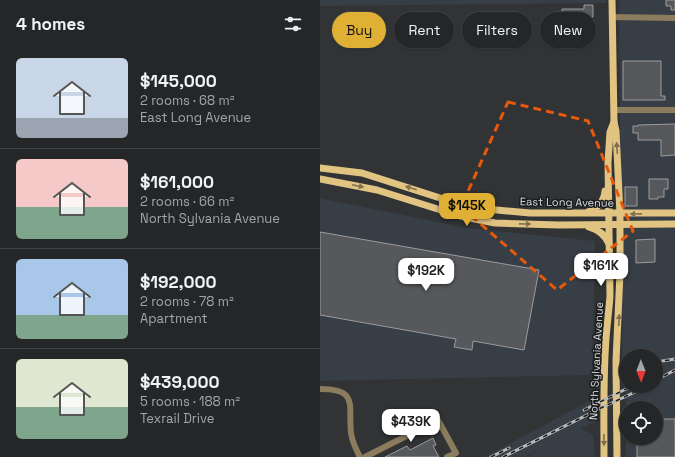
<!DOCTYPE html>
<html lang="en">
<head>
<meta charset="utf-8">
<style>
	body { margin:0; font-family:"Space Grotesk",sans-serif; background:#2d2e30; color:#f1f3f6; height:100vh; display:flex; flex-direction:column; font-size:15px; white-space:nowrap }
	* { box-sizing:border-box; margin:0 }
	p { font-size:13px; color:#a3a5a8 }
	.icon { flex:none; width:22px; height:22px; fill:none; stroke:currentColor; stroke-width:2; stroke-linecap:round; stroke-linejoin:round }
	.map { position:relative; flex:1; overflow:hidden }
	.details { display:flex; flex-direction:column; background:#252628; width:320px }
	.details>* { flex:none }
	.top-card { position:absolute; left:12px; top:12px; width:283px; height:36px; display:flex; gap:8px }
	.needle { width:26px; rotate:179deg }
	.fabs { position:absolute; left:299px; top:349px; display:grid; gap:8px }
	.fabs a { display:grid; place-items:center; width:44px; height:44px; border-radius:50%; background:#252628; box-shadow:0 1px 3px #0004,0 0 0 1px #424345; font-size:20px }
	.price { position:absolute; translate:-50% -34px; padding:0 9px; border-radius:8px; background:#fff; color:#222; font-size:13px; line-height:26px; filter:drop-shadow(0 1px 2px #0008) }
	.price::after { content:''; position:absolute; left:50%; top:24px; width:12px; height:9px; margin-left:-6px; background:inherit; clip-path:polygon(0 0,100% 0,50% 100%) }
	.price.selected { background:#e0b034; color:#111 }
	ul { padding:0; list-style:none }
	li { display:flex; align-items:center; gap:12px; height:100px; padding:0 16px }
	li+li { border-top:1px solid #424345 }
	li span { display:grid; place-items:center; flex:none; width:112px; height:80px; border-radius:6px; color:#555 }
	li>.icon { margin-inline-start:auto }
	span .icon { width:48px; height:48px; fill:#fffc; stroke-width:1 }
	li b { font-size:17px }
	h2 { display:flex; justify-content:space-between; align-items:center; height:48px; padding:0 16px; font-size:17px }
	.tag { padding:0 14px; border-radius:18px; background:#252628; box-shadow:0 1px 3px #0004,0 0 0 1px #424345; font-size:14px; line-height:36px }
	.tag.selected { background:#e0b034; color:#111 }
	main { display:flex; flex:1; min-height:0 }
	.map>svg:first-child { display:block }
</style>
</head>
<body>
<main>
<section class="details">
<h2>4 homes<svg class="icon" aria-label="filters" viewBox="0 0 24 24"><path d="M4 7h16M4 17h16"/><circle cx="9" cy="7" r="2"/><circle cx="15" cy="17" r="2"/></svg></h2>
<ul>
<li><span style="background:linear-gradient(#c9d6e8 75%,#9aa5b1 0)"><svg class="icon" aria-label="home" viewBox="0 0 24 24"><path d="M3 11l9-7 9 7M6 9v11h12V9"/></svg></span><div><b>$145,000</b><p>2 rooms · 68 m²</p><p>East Long Avenue</p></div></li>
<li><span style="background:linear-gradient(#f6c9c9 60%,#7fa58c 0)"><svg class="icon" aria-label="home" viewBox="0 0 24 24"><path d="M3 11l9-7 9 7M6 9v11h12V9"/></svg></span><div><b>$161,000</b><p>2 rooms · 66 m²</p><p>North Sylvania Avenue</p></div></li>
<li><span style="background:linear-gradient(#a9c7e8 70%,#7fa58c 0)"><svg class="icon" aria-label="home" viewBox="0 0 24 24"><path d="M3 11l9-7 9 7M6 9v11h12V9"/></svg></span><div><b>$192,000</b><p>2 rooms · 78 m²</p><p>Apartment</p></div></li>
<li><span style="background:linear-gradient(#dfe7d0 60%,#7fa58c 0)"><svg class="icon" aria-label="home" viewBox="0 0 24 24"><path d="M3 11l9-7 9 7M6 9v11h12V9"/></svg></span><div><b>$439,000</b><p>5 rooms · 188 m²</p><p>Texrail Drive</p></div></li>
</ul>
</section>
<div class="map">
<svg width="355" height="457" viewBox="0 0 355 457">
	<rect width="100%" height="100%" fill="#313335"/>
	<g fill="#383e45" fill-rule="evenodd">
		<path d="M0,0h286v3l-286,3z"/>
		<path d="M299,0h56v457h-49v-19h30v-30h-30v4v-43h-4l1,-163 -3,-70zM306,356h30v30h-30z"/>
		<path d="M0,198l147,30 128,13 -3,134 -272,6z"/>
		<path d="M277,397l1,23 -17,9 8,3 4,3 2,22h-69l18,-10 -20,10h-40z"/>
	</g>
	<g fill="#56585b" stroke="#9a9c9f">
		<path d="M346,0h9v10h-4v-4h-5z"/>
		<path d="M264,5h9v12h-4v6h-4v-2h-23v-12h22z"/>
		<path d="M303,61h38v35h4v4h-42z"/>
		<path d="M355,124v31l-14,1v-16h-23v-7h-5v-7h5v-1z"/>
		<path d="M329,179h19v10h-4v8h-6v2h-9z"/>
		<rect x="305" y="187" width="12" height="19"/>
		<path d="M0,232l219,38 -15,80 -51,-9 -1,9 -18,-3 2,-8 -136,-24z"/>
		<path d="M335,239v23l-19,1v-23z"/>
		<path d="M336,419h19v38h-38v-19h19z"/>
		<path d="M113,438l3,7 -3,1 6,11h-54l22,-11 3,4z"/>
	</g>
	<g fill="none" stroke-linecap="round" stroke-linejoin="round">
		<g stroke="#8a7c5d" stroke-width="6">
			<path d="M292,17l63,1"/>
			<path d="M294,110h61"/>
			<path d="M0,389c39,0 28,16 31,44 1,9 5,16 9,24"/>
			<path d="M45,457l73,-37 18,33 -9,4"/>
		</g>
		<g stroke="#e1c482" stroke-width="7">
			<path d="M292,0l2,122 2,9 4,83v59l-4,88 1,96"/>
			<path d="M0,168l42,5 100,32 13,3 55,5h145"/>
			<path d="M0,179l57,11 83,26 35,7 64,2 116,-1"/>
			<path d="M268,212c10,-4 16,-10 17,-21"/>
			<path d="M269,227c9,3 16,7 20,17"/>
			<path d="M284,457c0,-39 -1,-79 2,-118 1,-14 3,-29 4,-43l-2,-134 2,-30 4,-10"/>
		</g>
		<g stroke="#b7b9ba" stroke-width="3">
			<g id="rail">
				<path d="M336,362l19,-3"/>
				<path d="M336,380l19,-10"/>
				<path d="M264,410l48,-24"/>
				<path d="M171,457l18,-9"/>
				<path d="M183,457l100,-50 45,-21"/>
			</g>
		</g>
		<use href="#rail" stroke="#1a1b1c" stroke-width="1.5" stroke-dasharray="4.5" stroke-linecap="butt"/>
	</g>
	<defs><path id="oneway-solid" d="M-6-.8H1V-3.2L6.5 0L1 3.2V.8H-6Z"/></defs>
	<g fill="#7e704f">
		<use href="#oneway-solid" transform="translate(297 148) rotate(-94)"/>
		<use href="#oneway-solid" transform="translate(38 186) rotate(12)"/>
		<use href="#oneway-solid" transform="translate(91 188) rotate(-163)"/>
		<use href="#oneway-solid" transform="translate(316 214) rotate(179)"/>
		<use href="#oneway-solid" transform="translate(205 224) rotate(1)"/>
		<use href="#oneway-solid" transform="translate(299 320) rotate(-88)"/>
		<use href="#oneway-solid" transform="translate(284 440) rotate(89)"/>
	</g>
	<path fill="none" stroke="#e8590c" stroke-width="3" stroke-dasharray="8 5" stroke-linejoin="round" d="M188,102l80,19 45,110 -76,59 -96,-83z"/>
	<g text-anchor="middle" stroke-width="3" stroke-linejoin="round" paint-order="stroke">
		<g font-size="11" fill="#dddfe0" stroke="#1a1b1c">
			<text transform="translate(247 202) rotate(1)" y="4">East Long Avenue</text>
			<text transform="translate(276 361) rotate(-87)" y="4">North Sylvania Avenue</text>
		</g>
	</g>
</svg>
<div class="fabs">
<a><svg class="needle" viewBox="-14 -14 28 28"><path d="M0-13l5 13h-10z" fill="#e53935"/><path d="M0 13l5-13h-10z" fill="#a3a5a8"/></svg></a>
<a><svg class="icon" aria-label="locate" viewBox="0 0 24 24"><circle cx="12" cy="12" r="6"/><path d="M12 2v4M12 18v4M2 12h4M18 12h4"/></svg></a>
</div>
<b class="price selected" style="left:147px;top:227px">$145K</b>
<b class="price" style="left:281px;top:287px">$161K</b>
<b class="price" style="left:106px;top:292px">$192K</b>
<b class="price" style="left:91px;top:443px">$439K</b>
<div class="top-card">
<a class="tag selected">Buy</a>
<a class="tag">Rent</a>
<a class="tag">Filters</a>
<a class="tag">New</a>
</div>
</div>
</main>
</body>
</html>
